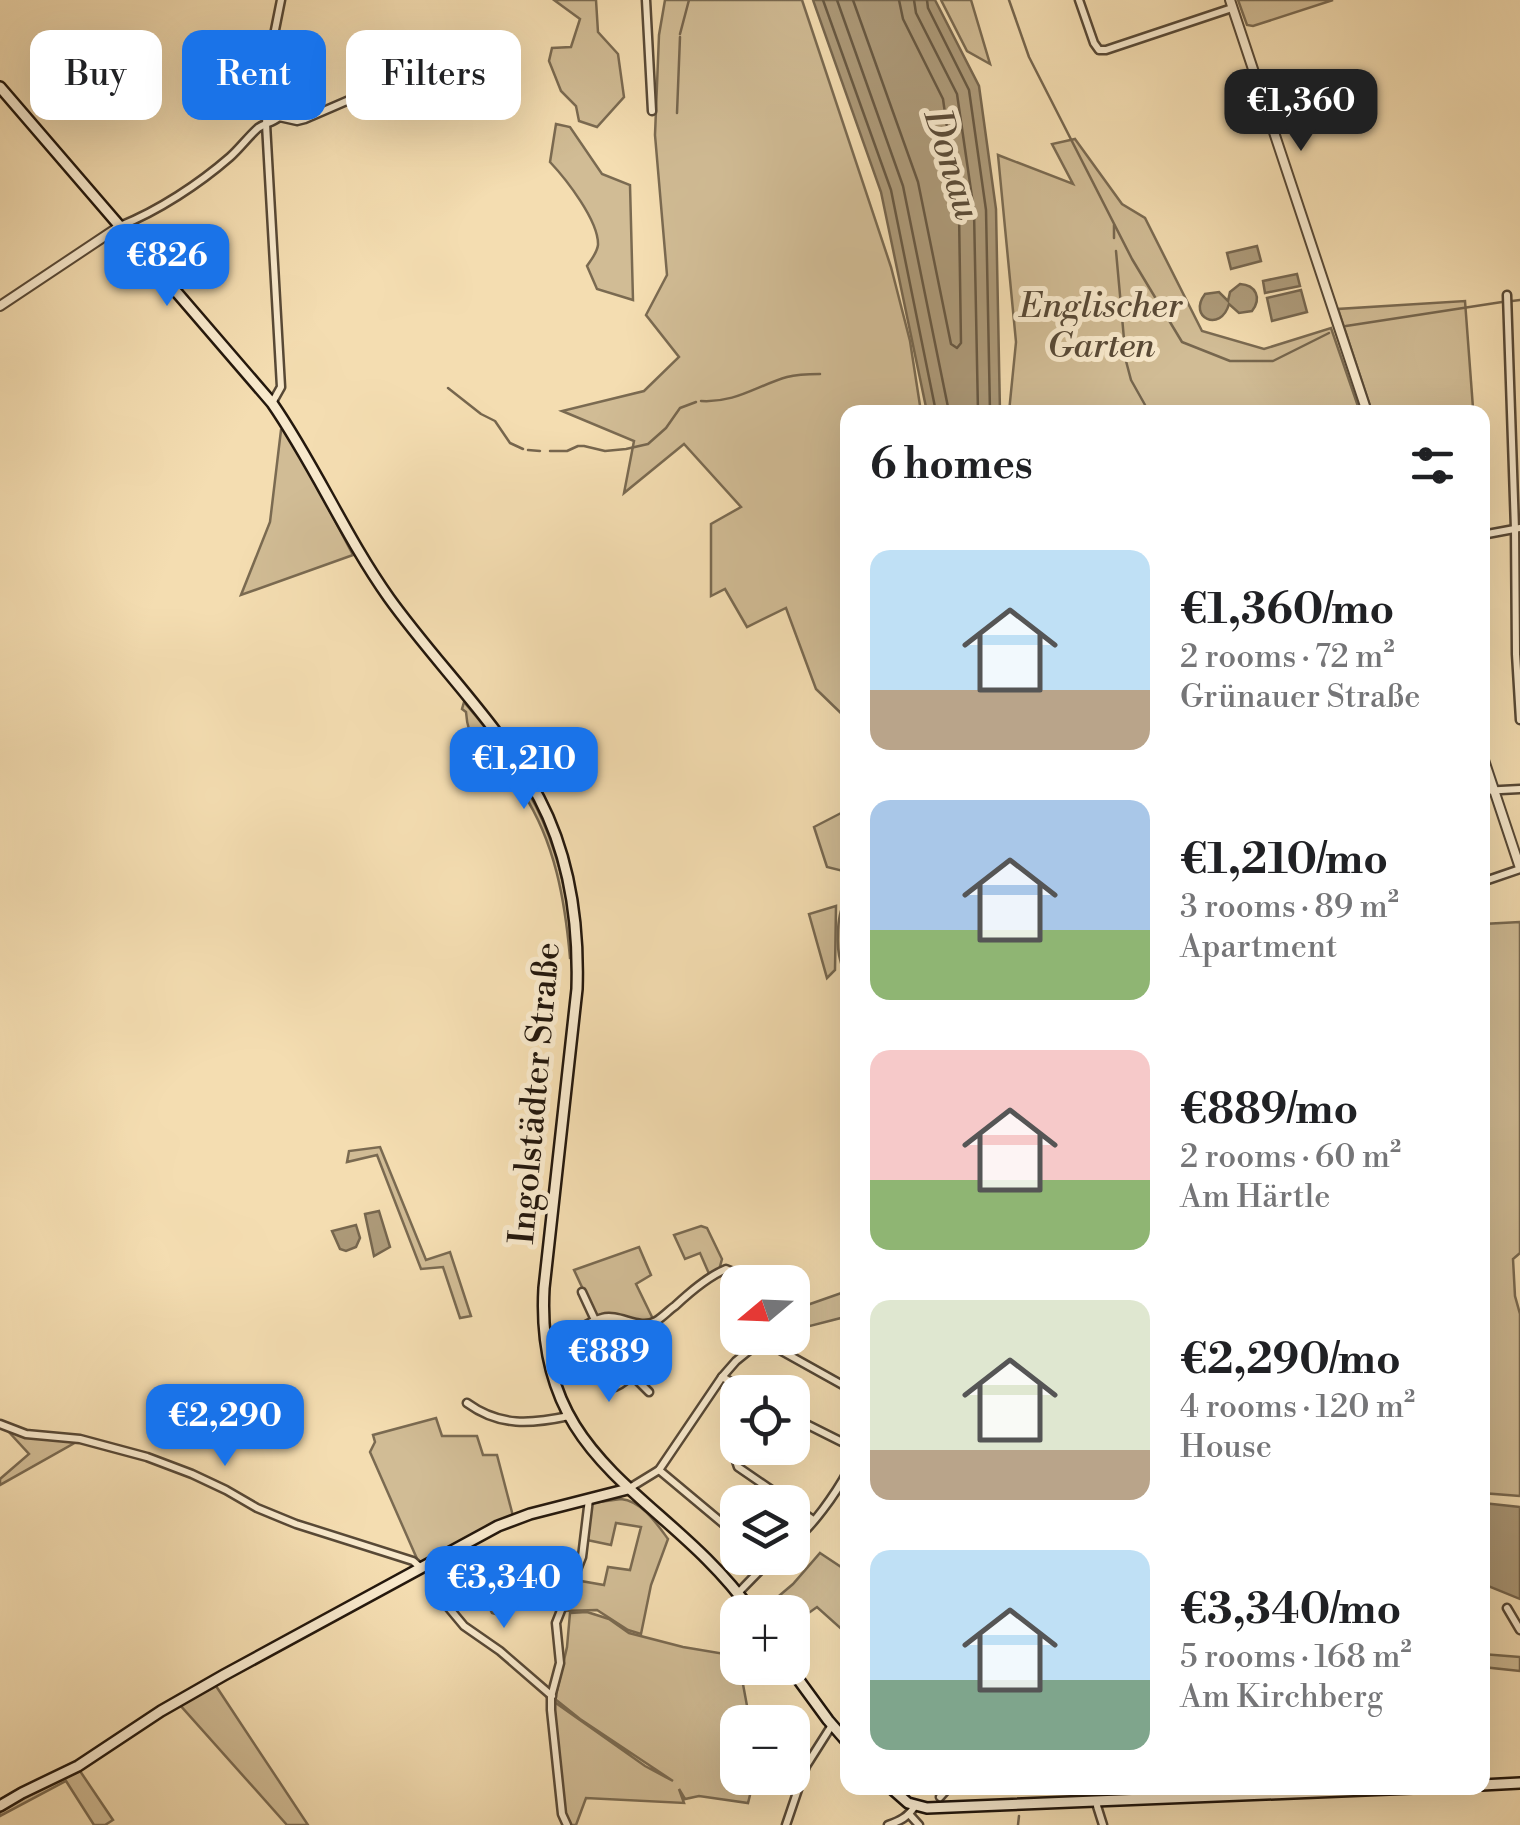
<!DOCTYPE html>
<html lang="en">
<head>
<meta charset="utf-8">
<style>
	body { margin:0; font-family:"Libre Bodoni",serif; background:#f2f2f2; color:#202124; height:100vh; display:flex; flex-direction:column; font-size:38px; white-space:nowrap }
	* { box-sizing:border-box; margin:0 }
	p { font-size:32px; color:#757577 }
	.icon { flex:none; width:55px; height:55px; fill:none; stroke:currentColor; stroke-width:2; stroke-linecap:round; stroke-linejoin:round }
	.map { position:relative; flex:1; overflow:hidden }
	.details { position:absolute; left:840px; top:405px; width:650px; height:1390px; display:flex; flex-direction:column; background:#fff; border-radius:20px; box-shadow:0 10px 40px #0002 }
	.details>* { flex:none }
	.hud { position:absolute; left:30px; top:30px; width:660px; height:90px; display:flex; gap:20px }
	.needle { width:65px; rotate:251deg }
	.controls { position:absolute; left:720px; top:1265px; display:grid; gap:20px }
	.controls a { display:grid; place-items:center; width:90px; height:90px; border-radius:20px; background:#fff; box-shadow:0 10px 40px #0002; font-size:50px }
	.price { position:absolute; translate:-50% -85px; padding:0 22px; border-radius:20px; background:#1a73e8; color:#fff; font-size:32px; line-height:65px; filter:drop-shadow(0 2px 5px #0008) }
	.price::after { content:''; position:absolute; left:50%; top:60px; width:30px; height:22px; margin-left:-15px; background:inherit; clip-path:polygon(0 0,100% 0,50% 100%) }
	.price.on { background:#222; color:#fff }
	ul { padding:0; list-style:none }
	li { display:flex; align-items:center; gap:30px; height:250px; padding:0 30px }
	li span { display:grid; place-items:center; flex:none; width:280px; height:200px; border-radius:20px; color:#555 }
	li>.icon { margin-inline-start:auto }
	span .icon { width:120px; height:120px; fill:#fffc; stroke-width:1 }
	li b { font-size:42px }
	h2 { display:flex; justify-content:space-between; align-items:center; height:120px; padding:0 30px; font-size:42px }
	.chip { padding:0 35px; border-radius:20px; background:#fff; box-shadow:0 10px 40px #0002; font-size:35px; line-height:90px }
	.chip.on { background:#1a73e8; color:#fff }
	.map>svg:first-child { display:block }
</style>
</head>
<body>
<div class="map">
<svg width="1520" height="1825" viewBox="0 0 1520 1825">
	<rect width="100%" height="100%" fill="#f4ddb1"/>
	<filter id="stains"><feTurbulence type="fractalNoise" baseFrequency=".002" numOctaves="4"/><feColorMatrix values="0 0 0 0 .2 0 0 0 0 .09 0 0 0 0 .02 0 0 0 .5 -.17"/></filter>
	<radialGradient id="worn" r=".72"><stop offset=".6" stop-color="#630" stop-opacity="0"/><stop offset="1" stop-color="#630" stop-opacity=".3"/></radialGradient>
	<g fill="#d1bc95" stroke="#7a6a51" stroke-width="2.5">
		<path d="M554,0h42l2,32 20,22 6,43 -27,30 -18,-6 -3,-15 -15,-15 -12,-30 3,-13 19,-1 9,-28z"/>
		<path d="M665,0h137l89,267 19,74 11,71h-73l-1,307 -31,-30 -30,-81 -39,19 -22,-38 -14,7v-72l30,-17 -57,-63 -60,49 10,-52 -72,-30 82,-20 35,-34 -33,-42 21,-40 -12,-140 4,-100z"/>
		<path d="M941,0h30l19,64 -23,-13z"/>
		<path d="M1238,0h95l-80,26 -6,-1z"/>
		<path d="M556,124l14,3 32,47 28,11 3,115 -36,-11 -10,-23c4,-6 10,-13 11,-21 1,-24 -32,-66 -48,-83z"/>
		<path d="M1075,139l47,65 23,14 57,113 62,18 67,-21 29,84h-351l7,-70 -18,-187 75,29 -21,-40z"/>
		<path d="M1465,301l8,107 -3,4h-98l-34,-103z"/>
		<path d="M283,429l29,48 41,78 -112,40 29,-73 11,-92z"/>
		<path d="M464,702c70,81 103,150 110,257l-4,-1c-5,-57 -15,-116 -47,-165 -21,-31 -54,-34 -57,-81l-4,-3z"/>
		<path d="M847,810v62l-20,-5 -13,-40z"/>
		<path d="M847,899v65l-6,-1c-5,-15 -5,-52 6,-64z"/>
		<path d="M836,906l-1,64 -8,8 -18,-64z"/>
		<path d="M1520,922v331l-7,6 2,37 5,18v182l-38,-3 1,-569z"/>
		<path d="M380,1147l46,113 24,-8 21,64 -11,2 -17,-51 -22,2 -44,-114 -30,7 2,-11z"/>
		<path d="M701,1226l6,2 15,31 -3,11 -9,6 -10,-23 -15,6 -11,-24z"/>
		<path d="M639,1247l12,28 -15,9 17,35 -8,3 -49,-5 -22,-47z"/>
		<path d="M847,1291v34l-6,-7 -31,8 -17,-14v-2z"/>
		<path d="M436,1418l6,18h35l6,19h14l16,61 -88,46 -7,-1 -48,-109 5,-10 -2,-7z"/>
		<path d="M7,1430l6,3 65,8 -78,44v-6l29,-25z"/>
		<path d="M621,1499c21,2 36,25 47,40l-17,46 -10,49 -13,-4 -31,-20 -35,1 13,-31 29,5 4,-18 22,3 11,-43 -25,-4 -5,22 -24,-5 5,-37z"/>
		<path d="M820,1553l27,18v63l-30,-27 -24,17 -1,-12h-19l-6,-6 26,-22z"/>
		<path d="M494,1568l9,11 -4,28 2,3 5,-2 4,-23 9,-2c0,12 -5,22 -10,32l-4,2 -13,-4 -15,-30z"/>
		<path d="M587,1612l22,7 20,14 54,14 54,9 1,12h2l10,54h-12v56h19l-2,14 -4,-1 -3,12 -49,-7 -14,3 -6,-10 5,14 -98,-5 -10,27h-8l-5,-22 -10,-102 92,65 28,15 -93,-62 -25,-20 12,-52 3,-34z"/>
		<path d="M1482,1654l38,3v14l-37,-4z"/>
		<path d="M216,1686l92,139h-21l-107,-120z"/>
		<path d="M80,1771l33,49 -8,5h-11l-28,-44 -66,35v-7z"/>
	</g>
	<g fill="#ad9a79" stroke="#76664e" stroke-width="2.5">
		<path d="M813,0h122l44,86 17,123 4,203h-73l-46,-220z"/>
		<path d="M1257,246l4,15 -30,8 -4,-16z"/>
		<path d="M1297,274l3,12 -35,7 -2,-12z"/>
		<path d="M1240,284c16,1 22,14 12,27l-13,2 -10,-9c-8,29 -42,14 -24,-10l14,-2 9,9 2,-9z"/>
		<path d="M1301,290l6,22 -35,9 -5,-23z"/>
		<path d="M379,1211l11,36 -16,9 -9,-42z"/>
		<path d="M356,1225l4,13 -4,9 -10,4 -6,-2 -8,-18z"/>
		<path d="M1483,1503l37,4v92l-37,-15z"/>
	</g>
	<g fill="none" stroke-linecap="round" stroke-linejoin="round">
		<g stroke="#685943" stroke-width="2.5">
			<path d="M823,0l68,190 45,222"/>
			<path d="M837,0l66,186 46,226"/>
			<path d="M853,0l65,182 33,162 6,4 4,-5 -2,-131 -16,-113 -40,-80 -4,-19"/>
			<path d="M914,0l2,13 41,81 17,117 4,201"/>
			<path d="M927,0l1,8 41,82 17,120 4,202"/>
		</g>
		<g stroke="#76664e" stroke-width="2.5">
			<path d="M1009,0l20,57 103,202 50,83 48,19h43l56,-28"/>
			<path d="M680,34l9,-34"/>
			<path d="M677,113l3,-76"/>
			<path d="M1114,225v13"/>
			<path d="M1116,251l10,110 5,19 18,32"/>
			<path d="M1512,301l8,-1"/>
			<path d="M1346,326l156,-24"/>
			<path d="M448,388l33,26 14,7 15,22 13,6"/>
			<path d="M701,401c35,2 55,-15 86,-24 11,-3 22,-3 33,-3"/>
			<path d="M528,450l12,1"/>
			<path d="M550,451h17l11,-5h6l21,5 21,-2 22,-5 18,-16 14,-20 16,-6"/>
			<path d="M1040,1790l2,-2"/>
			<path d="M1018,1825l1,-9"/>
		</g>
		<g stroke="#584936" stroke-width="11">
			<g id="minor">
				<path d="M646,0l6,111"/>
				<path d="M1079,0l15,43 5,7h7l126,-42"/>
				<path d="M120,226c38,-15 79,-42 110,-69 10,-9 18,-20 28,-29 7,-5 14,-5 21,-11l18,4 8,-2 81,-35"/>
				<path d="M1507,295l8,234 1,125 4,66"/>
				<path d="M272,403l9,-16 -15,-263 4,-69 11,-55"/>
				<path d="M1482,535l38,-7"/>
				<path d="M1482,791l38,-2"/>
				<path d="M1482,882l38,-13"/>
				<path d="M582,1292l13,28"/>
				<path d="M762,1340l86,48"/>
				<path d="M546,1343c21,-1 35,-20 56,-25 18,-5 37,13 54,3 7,-4 13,-11 19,-15 15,-14 32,-29 51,-37l5,2 7,14"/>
				<path d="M557,1343l58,44c14,-6 29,-24 36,-38"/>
				<path d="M631,1374l18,18"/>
				<path d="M722,1377l28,15"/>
				<path d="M467,1403c33,24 64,21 102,13"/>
				<path d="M792,1417l56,28"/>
				<path d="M0,1424l26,10 54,5 67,18 45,17 34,16 31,18 39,16 117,37 8,7"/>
				<path d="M744,1448l-8,13 2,6 51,35"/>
				<path d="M659,1470l79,66"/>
				<path d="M628,1489l31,-19 63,-93 14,-16 26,-21"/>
				<path d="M792,1505l21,15"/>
				<path d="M792,1542c20,-14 44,-49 56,-71"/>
				<path d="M434,1590l30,36 36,25 52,45"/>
				<path d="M738,1593l34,-35"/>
				<path d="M1507,1608l13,22"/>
				<path d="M940,1797l8,-9"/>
				<path d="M1098,1800l-1,6 6,19"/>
				<path d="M909,1814l10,11"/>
				<path d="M567,1825l-5,-11 -11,-104v-13l9,-34 -4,-40 26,-66 7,-58"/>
				<path d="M786,1825l20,-59 26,-41"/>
				<path d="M888,1825c12,-4 20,-8 27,-19"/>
			</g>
		</g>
		<g stroke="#584936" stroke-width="12">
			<g id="tertiary">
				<path d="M1230,0l137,412"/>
				<path d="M0,306l120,-80"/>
				<path d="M1482,754l38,114"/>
			</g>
		</g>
		<g stroke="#24180d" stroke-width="14">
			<g id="secondary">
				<path d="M0,87l272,316c43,62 73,133 117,195 48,67 111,127 150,200 31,59 40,126 38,191l-33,299c-10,179 122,203 208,324"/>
				<path d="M790,1668l38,52 20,23"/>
				<path d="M1482,1785l38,-2"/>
				<path d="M891,1788l17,15 19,5 486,-20"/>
				<path d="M0,1806l22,-13 56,-27 83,-55 63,-36 274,-149 32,-12 98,-25"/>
			</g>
		</g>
		<use href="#minor" stroke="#f8e9cc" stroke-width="6"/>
		<use href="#tertiary" stroke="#f8e9cc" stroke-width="8"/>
		<use href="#secondary" stroke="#f8e9cc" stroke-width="9"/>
	</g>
	<g text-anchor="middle" stroke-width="10" stroke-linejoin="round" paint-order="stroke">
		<g font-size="35" font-style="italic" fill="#584936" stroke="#f8e9cc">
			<text x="1101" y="317">Englischer<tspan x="1101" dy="40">Garten</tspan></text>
		</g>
		<g font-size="35" fill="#24180d" stroke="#f8e9cc">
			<text transform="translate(534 1093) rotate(-85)" y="12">Ingolstädter Straße</text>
		</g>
		<g font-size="38" font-style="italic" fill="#5b4c38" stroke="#f8e9cc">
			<text transform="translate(953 164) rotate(73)" y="13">Donau</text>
		</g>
	</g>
	<rect width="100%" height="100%" filter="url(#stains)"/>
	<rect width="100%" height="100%" fill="url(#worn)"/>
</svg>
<div class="controls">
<a><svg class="needle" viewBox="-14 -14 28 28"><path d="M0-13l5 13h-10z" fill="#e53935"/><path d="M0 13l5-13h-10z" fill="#757577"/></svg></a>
<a><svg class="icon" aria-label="locate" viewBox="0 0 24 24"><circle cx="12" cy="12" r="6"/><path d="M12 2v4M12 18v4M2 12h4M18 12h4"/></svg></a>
<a><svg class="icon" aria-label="layers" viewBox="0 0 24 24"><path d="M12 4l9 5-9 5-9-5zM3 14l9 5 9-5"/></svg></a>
<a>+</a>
<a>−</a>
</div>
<b class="price on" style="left:1301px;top:154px">€1,360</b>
<b class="price" style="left:167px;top:309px">€826</b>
<b class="price" style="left:524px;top:812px">€1,210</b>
<b class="price" style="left:609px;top:1405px">€889</b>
<b class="price" style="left:225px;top:1469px">€2,290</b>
<b class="price" style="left:504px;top:1631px">€3,340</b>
<div class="hud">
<a class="chip">Buy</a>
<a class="chip on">Rent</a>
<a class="chip">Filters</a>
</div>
<section class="details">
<h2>6 homes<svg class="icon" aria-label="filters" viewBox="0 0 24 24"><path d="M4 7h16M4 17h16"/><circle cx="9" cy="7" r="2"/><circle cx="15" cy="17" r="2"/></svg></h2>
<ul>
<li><span style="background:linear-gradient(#bfe0f5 70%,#b9a48a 0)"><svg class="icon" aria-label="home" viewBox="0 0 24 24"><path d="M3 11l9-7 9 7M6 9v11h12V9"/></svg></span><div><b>€1,360/mo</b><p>2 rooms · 72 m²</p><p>Grünauer Straße</p></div></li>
<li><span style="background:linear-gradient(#a9c7e8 65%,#8fb573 0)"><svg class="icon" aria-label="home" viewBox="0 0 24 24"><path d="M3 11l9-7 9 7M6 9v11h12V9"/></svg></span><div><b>€1,210/mo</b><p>3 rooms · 89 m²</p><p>Apartment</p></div></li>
<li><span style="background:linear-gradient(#f6c9c9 65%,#8fb573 0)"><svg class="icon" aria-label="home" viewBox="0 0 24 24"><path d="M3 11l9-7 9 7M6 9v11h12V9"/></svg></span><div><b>€889/mo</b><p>2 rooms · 60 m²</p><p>Am Härtle</p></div></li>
<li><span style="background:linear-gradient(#dfe7d0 75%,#b9a48a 0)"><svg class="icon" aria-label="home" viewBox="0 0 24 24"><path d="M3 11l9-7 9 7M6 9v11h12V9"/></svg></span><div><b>€2,290/mo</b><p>4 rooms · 120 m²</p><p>House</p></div></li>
<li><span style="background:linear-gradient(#bfe0f5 65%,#7fa58c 0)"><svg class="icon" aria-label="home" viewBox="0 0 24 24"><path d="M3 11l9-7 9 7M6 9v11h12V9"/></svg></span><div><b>€3,340/mo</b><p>5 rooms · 168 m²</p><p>Am Kirchberg</p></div></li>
</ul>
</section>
</div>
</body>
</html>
